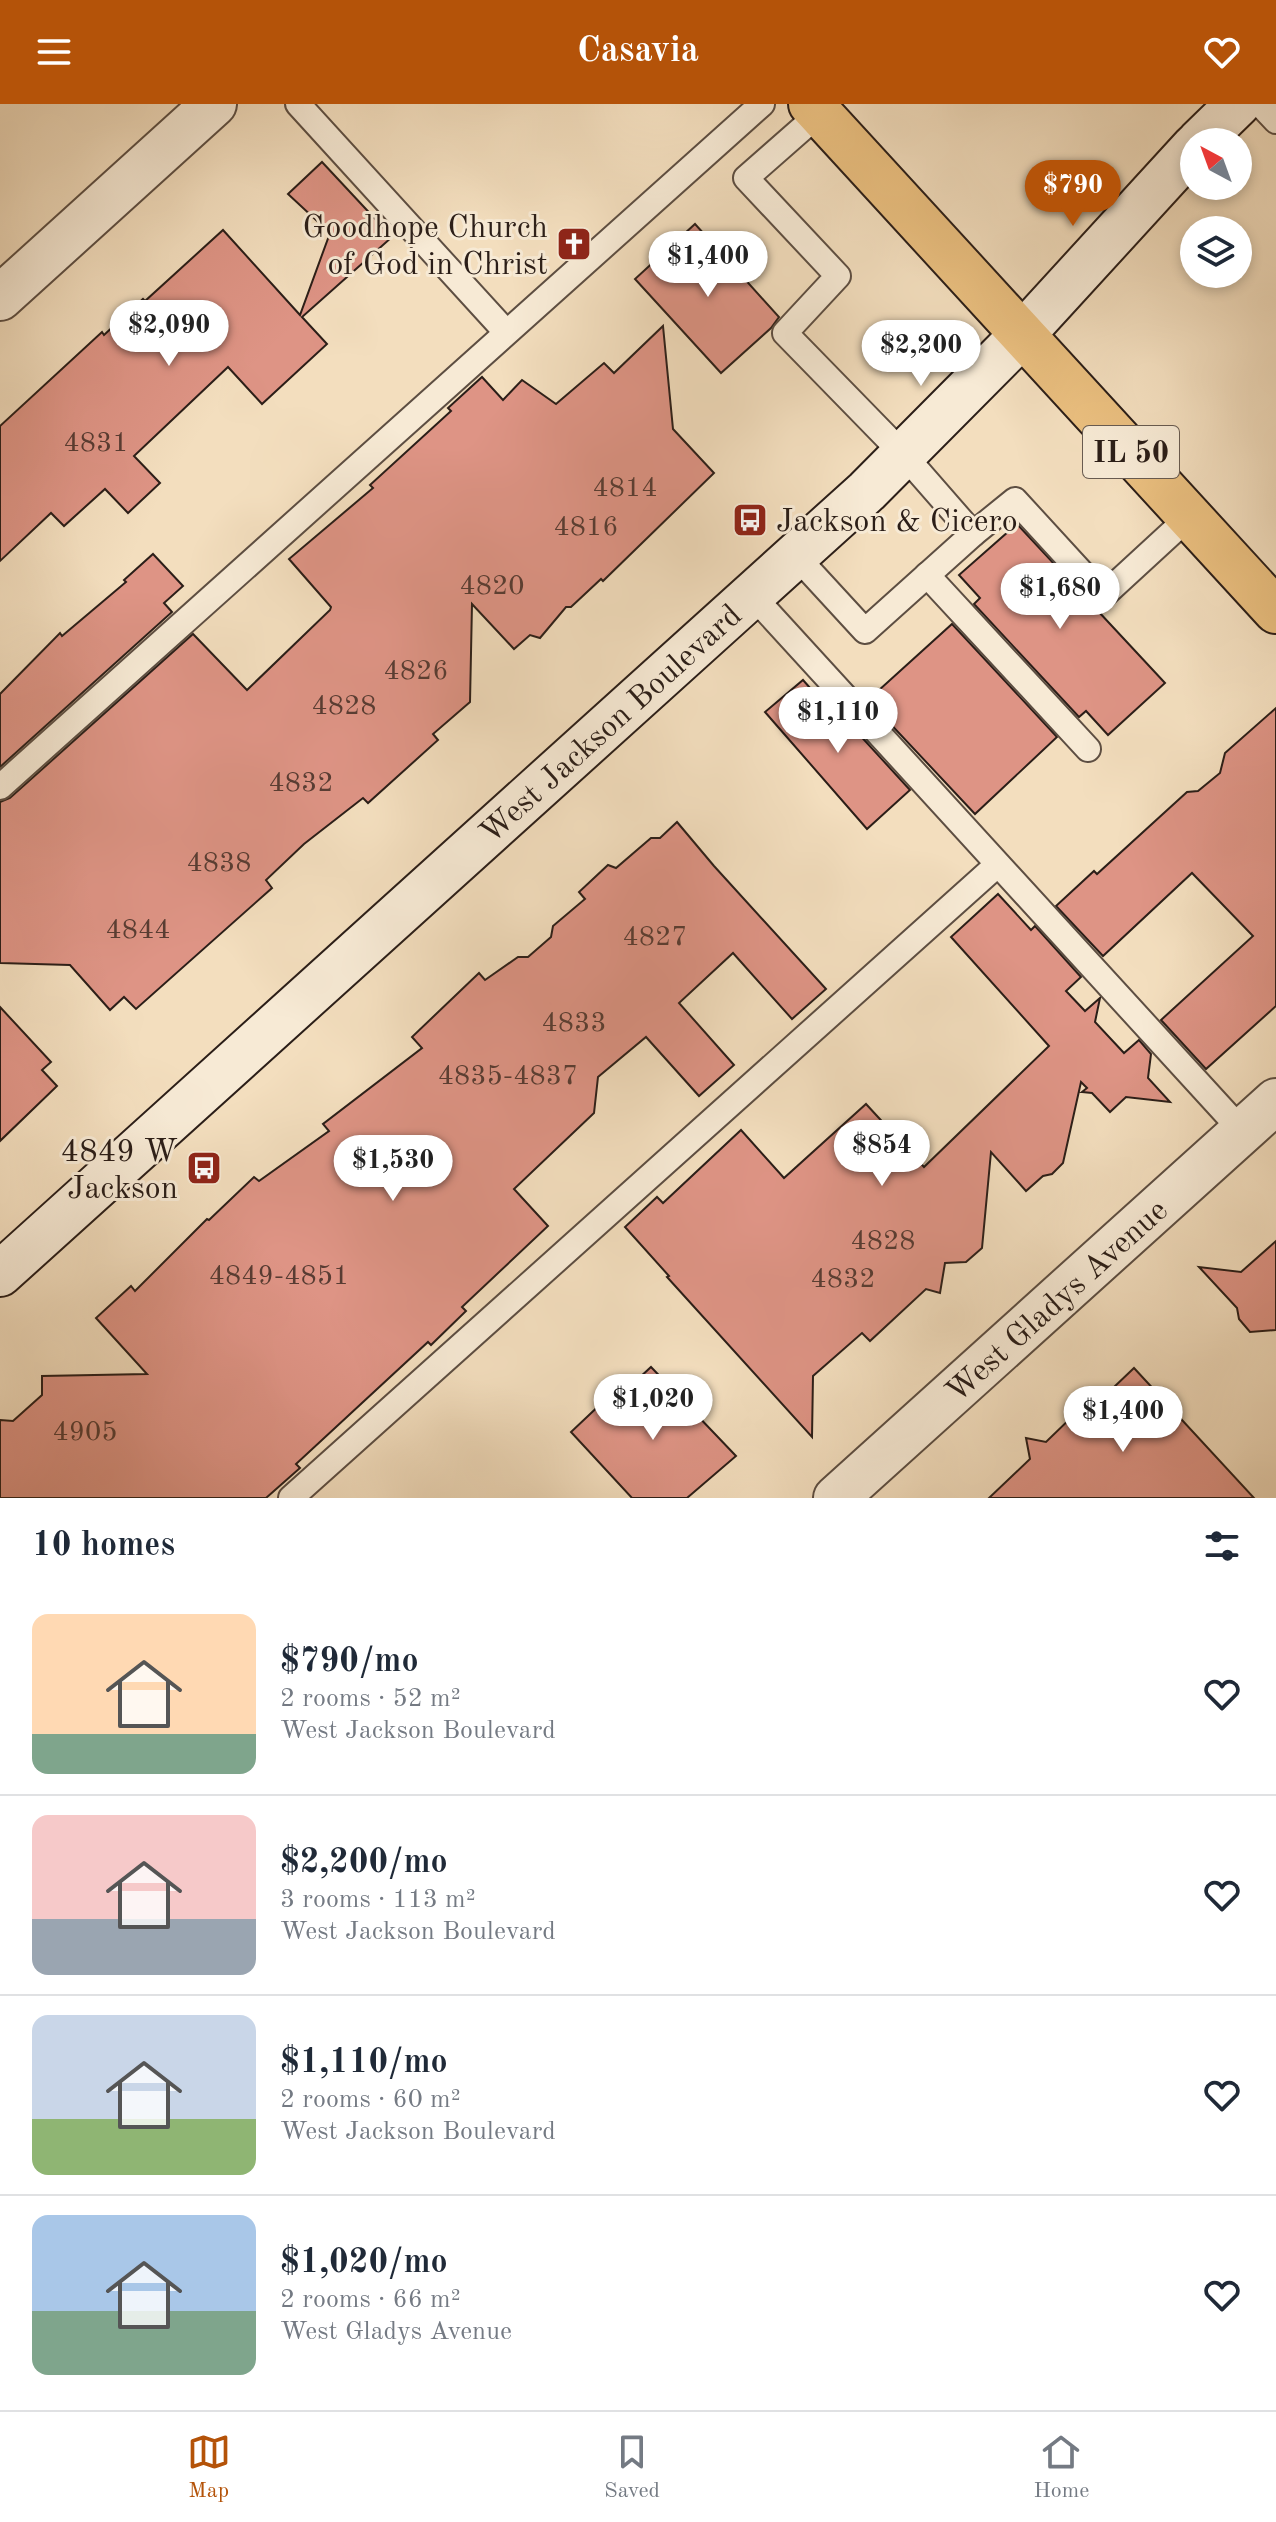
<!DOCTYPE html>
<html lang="en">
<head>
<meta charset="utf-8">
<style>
	body { margin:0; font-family:"Old Standard TT",serif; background:#f2f2f3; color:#1f2937; height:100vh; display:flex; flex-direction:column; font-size:30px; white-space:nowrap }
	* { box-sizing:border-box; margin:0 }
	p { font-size:26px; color:#747a83 }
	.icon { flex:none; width:44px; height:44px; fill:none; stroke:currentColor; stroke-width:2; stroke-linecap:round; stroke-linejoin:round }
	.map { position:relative; height:1394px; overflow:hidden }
	.drawer { display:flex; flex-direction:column; background:#fff; flex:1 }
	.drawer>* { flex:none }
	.needle { width:52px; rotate:319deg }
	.fabs { position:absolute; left:1180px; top:24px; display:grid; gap:16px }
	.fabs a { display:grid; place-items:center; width:72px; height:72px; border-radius:50%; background:#fff; box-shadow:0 4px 12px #0003; font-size:40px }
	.price { position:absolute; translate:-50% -68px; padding:0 18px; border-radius:28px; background:#fff; color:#222; font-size:26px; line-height:52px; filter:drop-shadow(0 2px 4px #0008) }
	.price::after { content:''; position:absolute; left:50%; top:48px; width:24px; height:18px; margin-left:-12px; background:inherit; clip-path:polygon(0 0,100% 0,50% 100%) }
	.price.active { background:#b45309; color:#fff }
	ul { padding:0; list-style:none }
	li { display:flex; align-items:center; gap:24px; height:200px; padding:0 32px }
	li+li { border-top:2px solid #e0e1e3 }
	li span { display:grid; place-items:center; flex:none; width:224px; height:160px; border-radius:16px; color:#555 }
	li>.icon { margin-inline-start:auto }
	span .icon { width:96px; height:96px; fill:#fffc; stroke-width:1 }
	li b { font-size:34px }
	h2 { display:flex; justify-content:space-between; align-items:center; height:96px; padding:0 32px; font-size:34px }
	header { display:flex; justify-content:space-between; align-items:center; height:104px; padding:0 32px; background:#b45309; color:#fff; font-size:36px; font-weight:800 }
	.dock { display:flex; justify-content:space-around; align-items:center; height:112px; border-top:2px solid #e0e1e3; background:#fff; font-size:22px; color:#747a83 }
	.dock a { display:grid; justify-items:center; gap:4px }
	.dock .active { color:#b45309 }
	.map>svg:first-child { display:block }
</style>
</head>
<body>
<header><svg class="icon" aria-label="menu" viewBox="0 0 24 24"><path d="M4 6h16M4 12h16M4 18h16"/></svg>Casavia<svg class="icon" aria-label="heart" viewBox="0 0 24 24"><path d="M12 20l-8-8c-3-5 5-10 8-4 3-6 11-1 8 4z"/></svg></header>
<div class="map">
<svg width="1276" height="1394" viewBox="0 0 1276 1394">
	<rect width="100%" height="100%" fill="#f3debe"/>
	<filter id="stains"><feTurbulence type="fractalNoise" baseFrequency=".0025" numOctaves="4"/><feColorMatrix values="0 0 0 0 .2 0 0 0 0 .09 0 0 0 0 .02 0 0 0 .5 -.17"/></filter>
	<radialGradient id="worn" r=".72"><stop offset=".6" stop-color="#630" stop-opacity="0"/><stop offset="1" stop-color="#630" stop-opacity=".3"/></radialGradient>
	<g fill="#de9485" stroke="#2b1e18" stroke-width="2">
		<path d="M322,58l70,75 -90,80 25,27 -65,60 -34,-37 -94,89 26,27 -32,30 -23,-24 -41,37 -13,-13 -51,48v-135l102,-94 2,3 39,-36 2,2 78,-71 77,85 30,-82 -42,-39z"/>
		<path d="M695,120l84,93 -8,11 -50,45 -86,-94z"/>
		<path d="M663,222l10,103 41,44 -111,108 -2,-2 -30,28h-5l-26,31 -10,-3 -16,14 -42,-45 -2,98 -37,32 5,6 -70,63 -5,-5 -59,46 -38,36 6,8 -136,121 -12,-12 -14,13 -40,-45 -70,-2v-161l10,-4 183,-164 54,56 83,-80 1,-3 -42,-48 84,-71 -3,-3 81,-74 -3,-3 34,-31 21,23 19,-20 34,24 48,-41 10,10z"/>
		<path d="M1017,420l148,159 -57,52 -22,-24 -7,6 -105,-113 6,-6 -21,-23z"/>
		<path d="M153,450l30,32 -19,17 8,9 -172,155v-73l60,-61 2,3 64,-54 -2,-2z"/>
		<path d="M952,520l105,113 -82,77 -107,-114z"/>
		<path d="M803,576l38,43 5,-3 64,70 -43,39 -102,-117z"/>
		<path d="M1276,604v298l-70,63 -45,-49 92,-84 -61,-63 -89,83 -47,-50 38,-35 3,3 90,-82 11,-1 22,-18 5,-20z"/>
		<path d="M677,718l37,44 112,123 -34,30 -59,-66 -54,50 55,62 -35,31 -53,-59 -48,40 -4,36 -80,76 34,37 -86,81 4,4 -35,34 -3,-3 -132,122 4,4 -34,30h-266v-78l13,1 29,-26v-19l105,-2 -51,-56 35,-32 4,5 72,-72 2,1 45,-43 5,4 70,-50 -6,-7 99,-76 -10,-11 67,-64 6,7 33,-23h10l23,-20 2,-11 32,-27 -6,-7 29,-27 8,3 35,-30h9z"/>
		<path d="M998,790l33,36 4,-4 46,51 -15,14 19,20 15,-13 -5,24 29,31 15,-13 12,14 -3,24 22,24 -44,-5 -16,15 -18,-19 -10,-1 5,-4 -6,-6 -18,81 -11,11 -9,2 -17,15 -35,-39 -9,96 -16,14 -21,1 -5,30 -14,-4 -56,52 -8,-8 -49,43 -1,61 -145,-160 2,-1 -44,-49 32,-30 6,6 78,-73 43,48 82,-74 58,63 125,-121 -98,-109z"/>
		<path d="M0,903l51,55 -9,8 15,16 -57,55z"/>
		<path d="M1276,1137v89l-26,2 -11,-13 -2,-11 -38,-41 42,5z"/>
		<path d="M651,1263l85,89 -49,42h-55l-61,-66 34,-32 5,5z"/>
		<path d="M1134,1264l120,130h-265l41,-39 -4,-21 20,4 32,-31 12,-1z"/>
	</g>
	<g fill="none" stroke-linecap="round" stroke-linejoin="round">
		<g stroke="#5d4e42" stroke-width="28">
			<g id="lane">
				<path d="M298,0l208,228"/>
				<path d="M1260,0l16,17"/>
				<path d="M973,430l42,-34 88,96 87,-80"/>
				<path d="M796,452l69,75 108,-97 -69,-79 -119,-122 53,-57 -92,-98 74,-65"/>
				<path d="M927,471l161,174"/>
				<path d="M752,491l491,537"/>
				<path d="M0,683l762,-683"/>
				<path d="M291,1394l706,-633"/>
			</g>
		</g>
		<g stroke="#5d4e42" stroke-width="48">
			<g id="street">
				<path d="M0,194l214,-194"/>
				<path d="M836,1394l440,-397"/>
			</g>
		</g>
		<g stroke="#2b1e18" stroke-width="48">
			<g id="secondary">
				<path d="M1199,38l39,-38"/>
				<path d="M0,1170l867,-783 155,-156 172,-188"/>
			</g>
		</g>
		<g stroke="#2b1e18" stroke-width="48">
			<path id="primary" d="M811,0l465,507"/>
		</g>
		<use href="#lane" stroke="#f7ead5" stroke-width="24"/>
		<use href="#street" stroke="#f7ead5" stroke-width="44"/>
		<use href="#secondary" stroke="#f7ead5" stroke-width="44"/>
		<use href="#primary" stroke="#eabf7f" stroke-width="44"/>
	</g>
	<defs>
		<g id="church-square" transform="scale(1.8)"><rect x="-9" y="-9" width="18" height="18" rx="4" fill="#8f2418" stroke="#f7ead5"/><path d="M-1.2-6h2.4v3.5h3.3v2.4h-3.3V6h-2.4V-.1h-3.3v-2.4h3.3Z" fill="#fff"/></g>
		<g id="bus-square" transform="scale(1.8)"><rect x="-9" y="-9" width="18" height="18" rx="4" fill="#8f2418" stroke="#f7ead5"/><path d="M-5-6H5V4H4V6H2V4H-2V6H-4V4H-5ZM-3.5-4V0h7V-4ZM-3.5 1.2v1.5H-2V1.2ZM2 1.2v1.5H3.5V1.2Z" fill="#fff"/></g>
	</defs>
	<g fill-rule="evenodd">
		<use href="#church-square" x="574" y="140"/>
		<use href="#bus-square" x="750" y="416"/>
		<use href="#bus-square" x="204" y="1064"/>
	</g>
	<g text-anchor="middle" stroke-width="6" stroke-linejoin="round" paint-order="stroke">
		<g font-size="28" fill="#583c33">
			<text x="96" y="347">4831</text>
			<text x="625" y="392">4814</text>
			<text x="586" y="431">4816</text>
			<text x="492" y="490">4820</text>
			<text x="416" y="575">4826</text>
			<text x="344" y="610">4828</text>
			<text x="301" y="687">4832</text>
			<text x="219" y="767">4838</text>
			<text x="138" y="834">4844</text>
			<text x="655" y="841">4827</text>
			<text x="574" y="927">4833</text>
			<text x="508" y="980">4835-4837</text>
			<text x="883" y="1145">4828</text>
			<text x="279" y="1180">4849-4851</text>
			<text x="843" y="1183">4832</text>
			<text x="85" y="1336">4905</text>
		</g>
		<rect fill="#f7ead5" stroke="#685b51" stroke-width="2" x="1083" y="322" width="96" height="52" rx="6"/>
		<g font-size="30" font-weight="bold" fill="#2b1e18">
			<text x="1131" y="358">IL 50</text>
		</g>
		<g font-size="32" fill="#2b1e18" stroke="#f7ead5" text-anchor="end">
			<text x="548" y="133">Goodhope Church<tspan x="548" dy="37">of God in Christ</tspan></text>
			<text x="776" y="427" text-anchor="start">Jackson &amp; Cicero</text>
			<text x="178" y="1057">4849 W<tspan x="178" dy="37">Jackson</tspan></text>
		</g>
		<g font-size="32" fill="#2b1e18" stroke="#f7ead5">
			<text transform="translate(610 619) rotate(-42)" y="11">West Jackson Boulevard</text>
			<text transform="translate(1056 1196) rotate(-42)" y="11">West Gladys Avenue</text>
		</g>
	</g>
	<rect width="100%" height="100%" filter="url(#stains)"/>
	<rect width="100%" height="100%" fill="url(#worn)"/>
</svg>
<div class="fabs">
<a><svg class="needle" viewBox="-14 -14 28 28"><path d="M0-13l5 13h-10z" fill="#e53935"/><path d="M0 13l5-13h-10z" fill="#747a83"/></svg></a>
<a><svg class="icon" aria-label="layers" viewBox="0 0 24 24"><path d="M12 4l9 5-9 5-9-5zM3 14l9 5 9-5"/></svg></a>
</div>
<b class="price active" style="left:1073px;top:124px">$790</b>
<b class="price" style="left:708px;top:195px">$1,400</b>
<b class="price" style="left:169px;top:264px">$2,090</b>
<b class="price" style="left:921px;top:284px">$2,200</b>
<b class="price" style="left:1060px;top:527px">$1,680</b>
<b class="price" style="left:838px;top:651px">$1,110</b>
<b class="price" style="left:882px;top:1084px">$854</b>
<b class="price" style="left:393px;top:1099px">$1,530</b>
<b class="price" style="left:653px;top:1338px">$1,020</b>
<b class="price" style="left:1123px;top:1350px">$1,400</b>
</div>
<section class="drawer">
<h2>10 homes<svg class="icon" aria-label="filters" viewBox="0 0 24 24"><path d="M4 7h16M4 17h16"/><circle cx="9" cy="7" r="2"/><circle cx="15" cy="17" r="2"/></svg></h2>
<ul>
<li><span style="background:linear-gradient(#ffd9b3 75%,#7fa58c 0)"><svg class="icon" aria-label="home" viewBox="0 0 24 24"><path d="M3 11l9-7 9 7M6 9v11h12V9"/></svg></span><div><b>$790/mo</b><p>2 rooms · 52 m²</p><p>West Jackson Boulevard</p></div><svg class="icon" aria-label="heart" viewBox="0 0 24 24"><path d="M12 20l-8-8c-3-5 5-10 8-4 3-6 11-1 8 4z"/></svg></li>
<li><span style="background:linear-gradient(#f6c9c9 65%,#9aa5b1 0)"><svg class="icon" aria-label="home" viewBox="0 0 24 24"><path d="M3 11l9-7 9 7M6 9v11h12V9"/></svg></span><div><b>$2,200/mo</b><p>3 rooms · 113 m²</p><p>West Jackson Boulevard</p></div><svg class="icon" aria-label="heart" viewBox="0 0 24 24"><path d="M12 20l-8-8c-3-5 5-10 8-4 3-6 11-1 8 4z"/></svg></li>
<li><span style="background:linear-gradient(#c9d6e8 65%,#8fb573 0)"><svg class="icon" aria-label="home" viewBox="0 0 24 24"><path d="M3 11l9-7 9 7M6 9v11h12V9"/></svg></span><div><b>$1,110/mo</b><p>2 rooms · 60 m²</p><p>West Jackson Boulevard</p></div><svg class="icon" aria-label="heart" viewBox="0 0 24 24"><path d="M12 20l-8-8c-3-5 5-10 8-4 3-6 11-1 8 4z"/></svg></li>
<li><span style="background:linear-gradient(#a9c7e8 60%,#7fa58c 0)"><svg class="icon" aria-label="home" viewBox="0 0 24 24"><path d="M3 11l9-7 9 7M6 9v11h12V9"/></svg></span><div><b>$1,020/mo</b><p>2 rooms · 66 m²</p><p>West Gladys Avenue</p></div><svg class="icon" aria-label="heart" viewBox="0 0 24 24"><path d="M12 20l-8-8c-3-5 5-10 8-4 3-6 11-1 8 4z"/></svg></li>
</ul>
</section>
<nav class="dock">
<a class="active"><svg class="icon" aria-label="map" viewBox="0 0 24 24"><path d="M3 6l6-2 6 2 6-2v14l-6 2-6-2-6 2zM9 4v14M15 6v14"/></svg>Map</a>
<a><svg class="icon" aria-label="saved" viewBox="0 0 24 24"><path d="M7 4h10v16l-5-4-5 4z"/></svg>Saved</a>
<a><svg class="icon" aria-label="home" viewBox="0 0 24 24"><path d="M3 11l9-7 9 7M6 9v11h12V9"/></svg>Home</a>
</nav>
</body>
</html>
